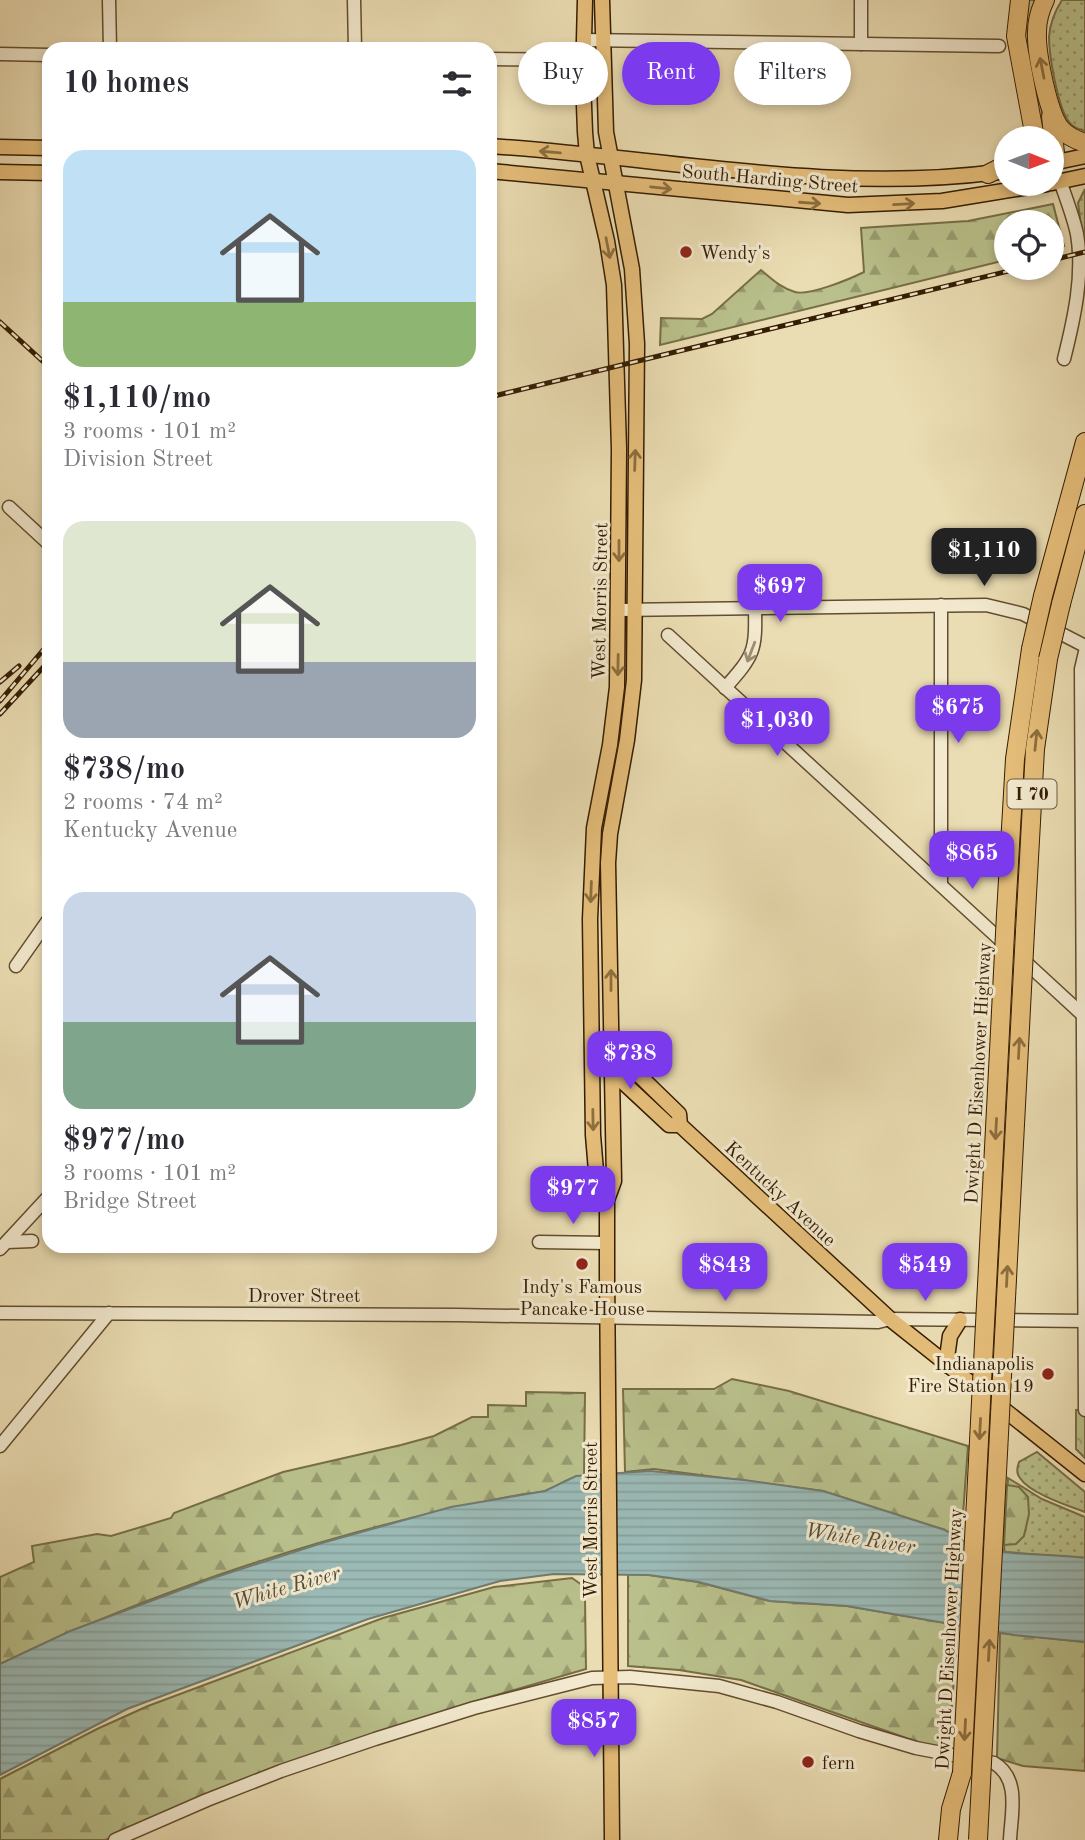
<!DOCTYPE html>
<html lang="en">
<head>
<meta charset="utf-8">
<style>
	body { margin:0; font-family:"Old Standard TT",serif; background:#f7f7f7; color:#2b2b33; height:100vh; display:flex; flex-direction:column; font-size:26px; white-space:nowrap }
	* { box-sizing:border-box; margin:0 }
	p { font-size:23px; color:#7c7c81 }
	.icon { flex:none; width:38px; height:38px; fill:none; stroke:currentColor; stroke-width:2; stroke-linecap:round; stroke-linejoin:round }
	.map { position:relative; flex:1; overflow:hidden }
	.panel { position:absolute; left:42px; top:42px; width:455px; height:1211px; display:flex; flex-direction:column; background:#fff; border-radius:21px; box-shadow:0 4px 10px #0003 }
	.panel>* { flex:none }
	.banner { position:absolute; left:518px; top:42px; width:462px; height:63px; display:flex; gap:14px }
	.needle { width:46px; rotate:91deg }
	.controls { position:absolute; left:994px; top:126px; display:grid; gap:14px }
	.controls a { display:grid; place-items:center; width:70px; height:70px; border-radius:50%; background:#fff; box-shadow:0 4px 10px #0003; font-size:35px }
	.price { position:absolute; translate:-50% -60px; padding:0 16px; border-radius:14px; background:#7c3aed; color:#fff; font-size:23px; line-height:46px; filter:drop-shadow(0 2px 4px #0008) }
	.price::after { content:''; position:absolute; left:50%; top:42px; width:21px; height:16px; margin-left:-10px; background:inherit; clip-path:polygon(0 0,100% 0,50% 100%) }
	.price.current { background:#222; color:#fff }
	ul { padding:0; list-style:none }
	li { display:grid; align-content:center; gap:14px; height:371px; padding:0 21px }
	li span { display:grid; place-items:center; height:217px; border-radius:21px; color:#555 }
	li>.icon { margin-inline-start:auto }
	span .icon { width:126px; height:126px; fill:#fffc; stroke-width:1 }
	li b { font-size:30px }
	h2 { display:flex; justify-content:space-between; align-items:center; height:84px; padding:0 21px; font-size:30px }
	.pill { padding:0 24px; border-radius:32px; background:#fff; box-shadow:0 4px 10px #0003; font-size:24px; line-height:63px }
	.pill.current { background:#7c3aed; color:#fff }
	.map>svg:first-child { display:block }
</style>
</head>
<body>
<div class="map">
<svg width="1085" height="1840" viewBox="0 0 1085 1840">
	<defs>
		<pattern id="grass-dots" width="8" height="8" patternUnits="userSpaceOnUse" patternTransform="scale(1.75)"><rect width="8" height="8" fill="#b9c08b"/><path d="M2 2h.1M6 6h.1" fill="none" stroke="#979b6f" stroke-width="1.8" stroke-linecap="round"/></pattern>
		<pattern id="forest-firs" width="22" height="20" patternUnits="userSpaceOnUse" patternTransform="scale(1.75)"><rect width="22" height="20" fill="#b9c08b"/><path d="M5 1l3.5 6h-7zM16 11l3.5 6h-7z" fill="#979b6f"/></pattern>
		<pattern id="park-crowns" width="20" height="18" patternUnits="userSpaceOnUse" patternTransform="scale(1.75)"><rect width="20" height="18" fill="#b9c08b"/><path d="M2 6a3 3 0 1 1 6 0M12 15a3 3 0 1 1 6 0" fill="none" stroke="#979b6f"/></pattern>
		<pattern id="water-rules" width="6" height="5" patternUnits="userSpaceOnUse" patternTransform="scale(1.75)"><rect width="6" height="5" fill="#9bbab6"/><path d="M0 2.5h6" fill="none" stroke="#869f9b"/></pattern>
	</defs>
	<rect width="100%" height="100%" fill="#ebddb3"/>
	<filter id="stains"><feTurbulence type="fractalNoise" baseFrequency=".00286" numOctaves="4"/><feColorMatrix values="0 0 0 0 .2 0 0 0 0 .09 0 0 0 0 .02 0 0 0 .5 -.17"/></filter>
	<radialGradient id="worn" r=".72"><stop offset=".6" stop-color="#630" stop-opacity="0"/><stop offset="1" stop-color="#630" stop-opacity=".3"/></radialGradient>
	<g fill="url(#grass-dots)" stroke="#776e46" stroke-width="2">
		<path d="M1026,0h12l-8,36 14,87 1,13 -3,1 -21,-108z"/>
		<path d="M1062,0h23v131c-6,-2 -11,-3 -15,-8 -12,-13 -21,-68 -21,-86 1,-14 6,-26 13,-37z"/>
		<path d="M1085,189v51l-2,1 -5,-38z"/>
		<path d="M1037,1452l48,40v20c-16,-6 -56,-19 -65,-34 -4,-5 -3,-10 -1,-16z"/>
		<path d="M1008,1478l34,21 43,18v41l-81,-6z"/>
	</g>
	<g fill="url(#forest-firs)" stroke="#776e46" stroke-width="2">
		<path d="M1053,204l11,42 -12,3v-27h-46v38l-346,85 1,-27 41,1 10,-5 49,-44c11,9 20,18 34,22 14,4 55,-13 69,-20l-3,-44 107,-7z"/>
		<path d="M732,1379l57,12 179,55 -7,96 -16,-12 -122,-39 -169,-22 -29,3 -2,-83h91z"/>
		<path d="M526,1392l59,1 -1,83c-15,0 -25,10 -39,15 -7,2 -14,2 -21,3 -176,32 -362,93 -524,170v-87l34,-15 -2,-16 65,-12 14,2 60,-18 3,-5 109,-41 118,-27 33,-9 38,-19h16v-12l38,1z"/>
		<path d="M1007,1485l12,2 9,10 1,17 -5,22 -8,8 -12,1z"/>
		<path d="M628,1574l21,1 49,7 72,19 77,5 111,19 -9,119 -5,4 -15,-2 -188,-66 -62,-10 -51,-4z"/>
		<path d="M572,1578l10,7 3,13 1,71 -117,34 -364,137h-105v-61l97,-50 51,-23 235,-88 111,-31z"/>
		<path d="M1000,1633l85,9v129l-62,-5 -26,-8z"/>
	</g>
	<path fill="url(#park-crowns)" stroke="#776e46" stroke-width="2" d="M1076,1410h9v48l-9,-9z"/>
	<path fill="url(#water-rules)" stroke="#727b6e" stroke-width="2" d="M650,1471l94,9 79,11 122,39c40,31 92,21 140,28v84l-71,-7 -167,-29 -77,-5 -71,-19 -50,-7 -95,-1 -54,7 -132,38 -241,90 -127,66v-111l70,-33 140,-52 112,-36 129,-36 94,-16 31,-15z"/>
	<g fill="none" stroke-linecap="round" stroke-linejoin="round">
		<g stroke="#624d2e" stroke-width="15">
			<g id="minor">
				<path d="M109,0l1,49"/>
				<path d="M354,0l1,49"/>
				<path d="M861,0v44"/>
				<path d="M584,40l415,6"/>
				<path d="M0,54l49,1"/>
				<path d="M490,59l113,1"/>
				<path d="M1060,181c6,17 13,35 17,53 7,41 -3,85 -13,125"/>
				<path d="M9,507l40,37"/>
				<path d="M941,605v280"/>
				<path d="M619,610l367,-5 37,9 62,32"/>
				<path d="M668,635l339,311"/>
				<path d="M725,688c29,-33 31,-36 30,-80"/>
				<path d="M1021,958l64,59"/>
				<path d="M16,966l33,-47"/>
				<path d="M7,1242l25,-1"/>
				<path d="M539,1242l68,1"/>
				<path d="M0,1249l49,-53"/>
				<path d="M0,1313l457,2 421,7 12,-3 195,2"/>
				<path d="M1085,1410l-4,-741 4,-17"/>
				<path d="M0,1446l109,-133"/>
				<path d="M115,1840l92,-40 74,-29 94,-32 99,-31 118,-30 38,-1 89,9 58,16 82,29 57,17 78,15c27,16 17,51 16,77"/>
			</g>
		</g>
		<g stroke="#351d02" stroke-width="17">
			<g id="major">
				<path d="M585,0l-2,79 2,53 2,23 20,86 7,44 5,164 -2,238 -7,58 -16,83 -4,91 3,216 4,48 10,17"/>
				<path d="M602,0l4,132 26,137 5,75 -3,336 -7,60 -17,94 -2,29 6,318 -7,19v75l5,565"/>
				<path d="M490,146c170,11 338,48 508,26"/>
				<path d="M0,147l49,1"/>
				<path d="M1052,163l33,-7"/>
				<path d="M490,171l358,34 94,-4 105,-17"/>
				<path d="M0,172l49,1"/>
				<path d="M1052,183l33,-7"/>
				<path d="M610,1047l69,67 1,11 210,194 195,155"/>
				<path d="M610,1070l59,55h11"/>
				<path d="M946,1365l4,-29 10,-16"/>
			</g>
		</g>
		<g stroke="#351d02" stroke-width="20">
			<g id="highway">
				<path d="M1020,0l-4,36 19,102"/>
				<path d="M1045,0c-5,10 -8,21 -8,32 -1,20 11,82 24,97 6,7 15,11 24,14"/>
				<path d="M1051,116l5,46"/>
				<path d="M988,174l18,-9"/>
				<path d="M1043,596l42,-154"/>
				<path d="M1061,604l24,-90"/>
				<path d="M1006,914l9,-155 16,-110"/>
				<path d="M1025,931l10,-182 13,-90"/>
				<path d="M948,1840l3,-31 11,-36"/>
			</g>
		</g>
		<use href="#minor" stroke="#f2e9ce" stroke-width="12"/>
		<use href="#major" stroke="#e6be7a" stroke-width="14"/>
		<use href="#highway" stroke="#e6be7a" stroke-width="18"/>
		<g stroke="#351d02" stroke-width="5">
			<g id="rail">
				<path d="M1052,260l33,-8"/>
				<path d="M0,322l49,45"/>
				<path d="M490,397l531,-129"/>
				<path d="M0,682l19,-16"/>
				<path d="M0,701l49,-58"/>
				<path d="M0,714l49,-53"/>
			</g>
		</g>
		<use href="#rail" stroke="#f2e9ce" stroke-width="2.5" stroke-dasharray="8" stroke-linecap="butt"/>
		<g stroke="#351d02" stroke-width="20" stroke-linecap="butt">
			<g id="highway-bridge">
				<path d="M1031,649l12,-53"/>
				<path d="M1048,659l13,-55"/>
				<path d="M962,1773l44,-859"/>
				<path d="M978,1840l47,-909"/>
			</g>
		</g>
		<use href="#highway-bridge" stroke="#e6be7a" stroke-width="18"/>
	</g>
	<defs><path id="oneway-shaft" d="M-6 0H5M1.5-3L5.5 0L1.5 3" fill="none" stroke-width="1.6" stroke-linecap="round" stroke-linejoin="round" transform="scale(1.75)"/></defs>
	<g stroke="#8e6e3e">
		<use href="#oneway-shaft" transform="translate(1042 68) rotate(-101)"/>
		<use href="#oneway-shaft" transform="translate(550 152) rotate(-175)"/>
		<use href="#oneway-shaft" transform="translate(661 188) rotate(6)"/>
		<use href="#oneway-shaft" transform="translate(810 203) rotate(4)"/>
		<use href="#oneway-shaft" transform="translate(904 204) rotate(-3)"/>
		<use href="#oneway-shaft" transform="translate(608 248) rotate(79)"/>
		<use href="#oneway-shaft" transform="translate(635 460) rotate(-88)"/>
		<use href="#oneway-shaft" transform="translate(619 551) rotate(90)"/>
		<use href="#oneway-shaft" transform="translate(618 665) rotate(91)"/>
		<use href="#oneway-shaft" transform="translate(1036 740) rotate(-84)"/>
		<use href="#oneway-shaft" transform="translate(591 892) rotate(92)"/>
		<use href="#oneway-shaft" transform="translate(611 980) rotate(-90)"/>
		<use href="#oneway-shaft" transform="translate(1019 1048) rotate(-87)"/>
		<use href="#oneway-shaft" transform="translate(593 1120) rotate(89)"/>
		<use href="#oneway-shaft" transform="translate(996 1129) rotate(93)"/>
		<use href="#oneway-shaft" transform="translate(1007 1276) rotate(-87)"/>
		<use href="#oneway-shaft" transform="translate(980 1429) rotate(93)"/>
		<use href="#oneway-shaft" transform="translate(989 1650) rotate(-87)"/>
		<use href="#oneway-shaft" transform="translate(965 1730) rotate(93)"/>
	</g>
	<use stroke="#9d8d72" href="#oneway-shaft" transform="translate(751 652) rotate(111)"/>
	<g fill="#8f2418" stroke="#f2e9ce" stroke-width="2.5">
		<circle cx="686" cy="252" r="7"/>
		<circle cx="582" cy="1264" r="7"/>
		<circle cx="1048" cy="1374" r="7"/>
		<circle cx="808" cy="1762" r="7"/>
	</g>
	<g text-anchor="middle" stroke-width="6" stroke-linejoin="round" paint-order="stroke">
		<rect fill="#f2e9ce" stroke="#6e5a3f" stroke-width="2" x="1007.5" y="779.5" width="49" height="29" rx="5"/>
		<g font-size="18" font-weight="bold" fill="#351d02">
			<text x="1032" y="800">I 70</text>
		</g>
		<g font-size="19" fill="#351d02" stroke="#f2e9ce">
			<text transform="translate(770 178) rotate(5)" y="7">South Harding Street</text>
			<text transform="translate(599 601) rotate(-89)" y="7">West Morris Street</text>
			<text transform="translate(977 1073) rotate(-87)" y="7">Dwight D Eisenhower Highway</text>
			<text transform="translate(781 1193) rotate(43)" y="7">Kentucky Avenue</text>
			<text x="304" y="1302">Drover Street</text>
			<text transform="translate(590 1520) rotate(-90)" y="7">West Morris Street</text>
			<text transform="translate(948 1639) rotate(-87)" y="7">Dwight D Eisenhower Highway</text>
		</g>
		<g font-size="19" fill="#351d02" stroke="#f2e9ce" text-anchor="start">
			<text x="700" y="259">Wendy's</text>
			<text x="582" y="1293" text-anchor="middle">Indy's Famous<tspan x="582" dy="22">Pancake House</tspan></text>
			<text x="1034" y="1370" text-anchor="end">Indianapolis<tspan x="1034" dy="22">Fire Station 19</tspan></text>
			<text x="822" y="1769">fern</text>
		</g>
		<g font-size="21" font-style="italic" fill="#544c38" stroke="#f2e9ce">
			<text transform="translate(860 1538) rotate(9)" y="7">White River</text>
			<text transform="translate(286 1587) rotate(-16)" y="7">White River</text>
		</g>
	</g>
	<rect width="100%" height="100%" filter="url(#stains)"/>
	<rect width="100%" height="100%" fill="url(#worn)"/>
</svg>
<div class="controls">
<a><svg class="needle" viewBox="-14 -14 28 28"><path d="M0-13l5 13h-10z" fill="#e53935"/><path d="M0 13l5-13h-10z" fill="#7c7c81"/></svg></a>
<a><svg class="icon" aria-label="locate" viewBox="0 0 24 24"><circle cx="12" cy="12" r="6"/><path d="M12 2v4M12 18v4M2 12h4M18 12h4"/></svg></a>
</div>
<b class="price current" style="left:984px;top:588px">$1,110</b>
<b class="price" style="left:780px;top:624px">$697</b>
<b class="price" style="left:958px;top:745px">$675</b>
<b class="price" style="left:777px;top:758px">$1,030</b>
<b class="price" style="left:972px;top:891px">$865</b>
<b class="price" style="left:630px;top:1091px">$738</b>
<b class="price" style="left:573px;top:1226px">$977</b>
<b class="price" style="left:725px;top:1303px">$843</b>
<b class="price" style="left:925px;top:1303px">$549</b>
<b class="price" style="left:594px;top:1759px">$857</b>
<div class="banner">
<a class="pill">Buy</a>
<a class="pill current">Rent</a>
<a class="pill">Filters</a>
</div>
<section class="panel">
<h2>10 homes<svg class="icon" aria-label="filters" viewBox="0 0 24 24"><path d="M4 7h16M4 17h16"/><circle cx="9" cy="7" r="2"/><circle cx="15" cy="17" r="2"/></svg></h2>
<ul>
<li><span style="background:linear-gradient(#bfe0f5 70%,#8fb573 0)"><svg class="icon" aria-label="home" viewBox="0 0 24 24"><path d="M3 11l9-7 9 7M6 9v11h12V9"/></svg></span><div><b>$1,110/mo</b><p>3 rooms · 101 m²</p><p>Division Street</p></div></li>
<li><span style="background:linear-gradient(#dfe7d0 65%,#9aa5b1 0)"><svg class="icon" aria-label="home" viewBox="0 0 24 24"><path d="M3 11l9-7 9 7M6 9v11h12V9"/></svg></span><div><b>$738/mo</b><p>2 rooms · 74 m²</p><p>Kentucky Avenue</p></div></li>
<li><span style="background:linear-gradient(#c9d6e8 60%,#7fa58c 0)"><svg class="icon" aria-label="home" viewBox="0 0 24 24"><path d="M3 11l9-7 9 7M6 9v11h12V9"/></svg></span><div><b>$977/mo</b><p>3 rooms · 101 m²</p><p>Bridge Street</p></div></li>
</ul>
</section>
</div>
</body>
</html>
